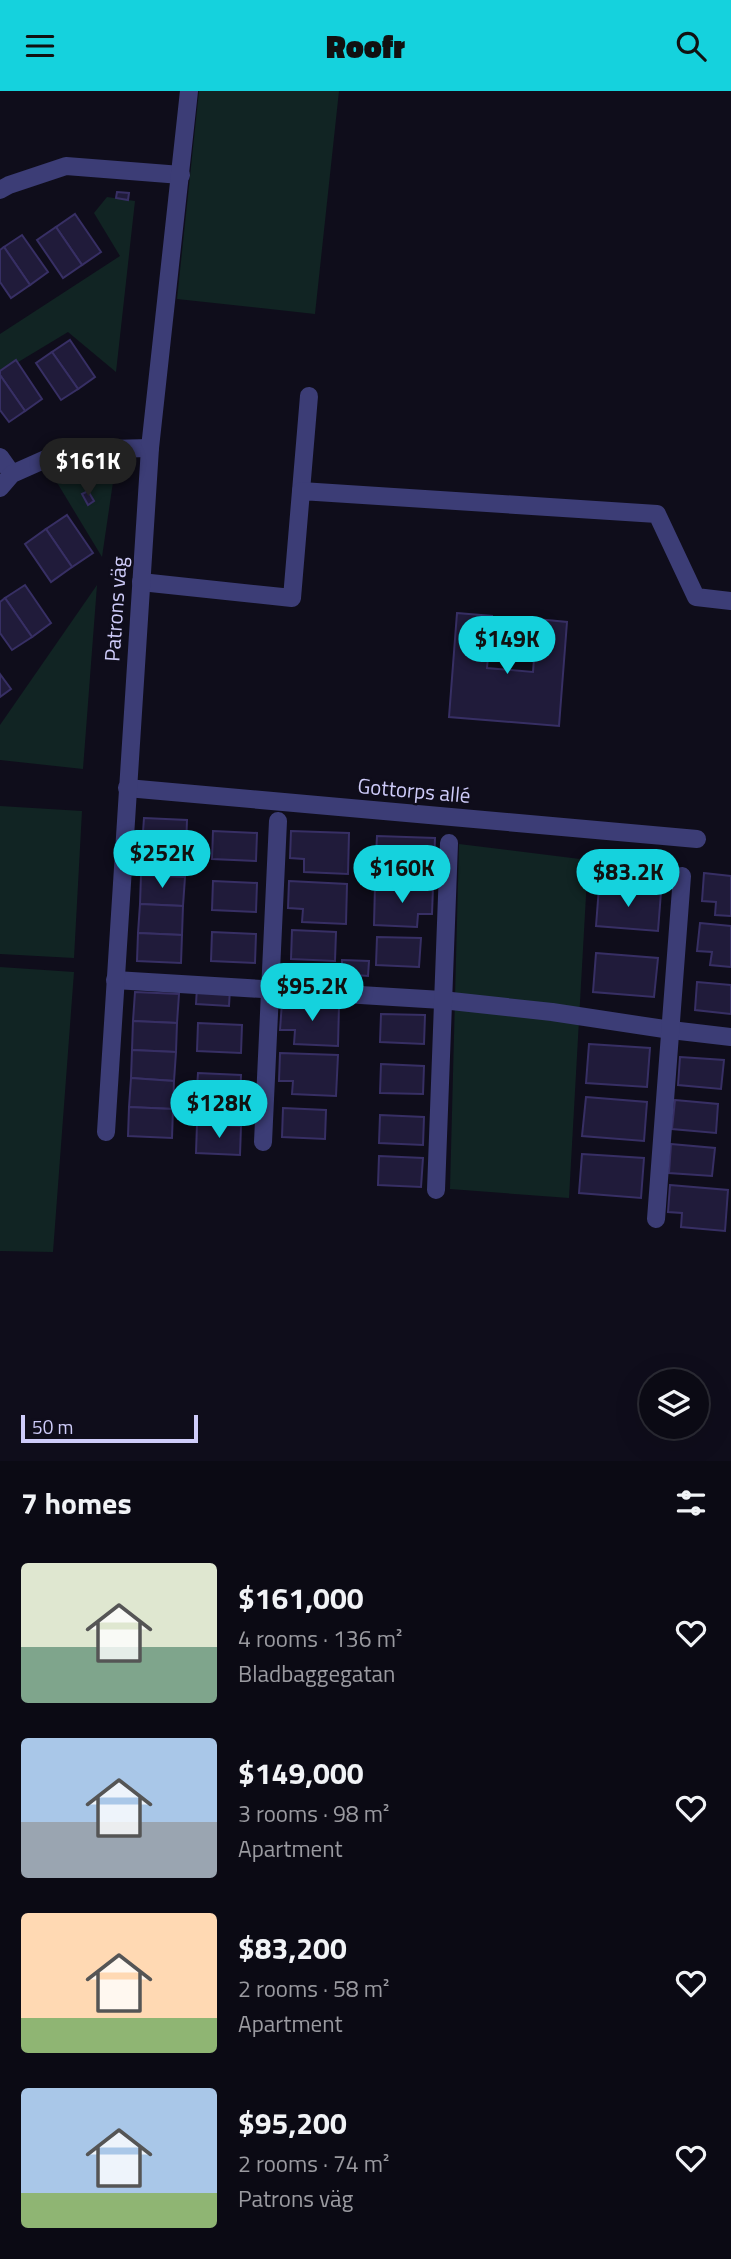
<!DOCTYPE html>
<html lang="en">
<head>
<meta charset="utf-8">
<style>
	body { margin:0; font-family:"Titillium Web",sans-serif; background:#14131d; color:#f1f3f6; height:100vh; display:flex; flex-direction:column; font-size:26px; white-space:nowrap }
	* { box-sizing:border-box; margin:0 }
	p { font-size:23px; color:#9a9aa0 }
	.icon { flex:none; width:38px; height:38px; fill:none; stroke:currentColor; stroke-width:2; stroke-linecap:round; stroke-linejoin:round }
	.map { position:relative; height:1370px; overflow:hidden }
	.sheet { display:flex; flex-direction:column; background:#0b0a14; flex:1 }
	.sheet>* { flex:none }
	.controls { position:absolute; left:639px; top:1278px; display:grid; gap:14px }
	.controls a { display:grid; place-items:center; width:70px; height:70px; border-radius:50%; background:#0b0a14; box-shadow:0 7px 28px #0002,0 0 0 2px #2b2b34; font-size:35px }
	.scale { position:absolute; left:21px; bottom:18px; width:177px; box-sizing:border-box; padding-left:7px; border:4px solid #cfccfa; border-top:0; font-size:19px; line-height:24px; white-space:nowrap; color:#cfccfa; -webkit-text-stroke:5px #0f0d1b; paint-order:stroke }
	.price { position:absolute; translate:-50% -60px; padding:0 16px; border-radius:24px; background:#15d2dd; color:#111; font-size:23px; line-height:46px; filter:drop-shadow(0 2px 4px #0008) }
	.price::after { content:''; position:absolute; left:50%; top:42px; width:21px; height:16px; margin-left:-10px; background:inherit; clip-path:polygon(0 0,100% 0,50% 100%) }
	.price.on { background:#222; color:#fff }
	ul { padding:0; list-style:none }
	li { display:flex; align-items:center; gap:21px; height:175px; padding:0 21px }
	li span { display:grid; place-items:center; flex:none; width:196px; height:140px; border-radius:7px; color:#555 }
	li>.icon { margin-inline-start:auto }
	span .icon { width:84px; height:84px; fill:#fffc; stroke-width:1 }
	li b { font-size:30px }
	h2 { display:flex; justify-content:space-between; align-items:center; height:84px; padding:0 21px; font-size:30px }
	header { display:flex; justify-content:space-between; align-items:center; height:91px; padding:0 21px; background:#15d2dd; color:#111; font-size:32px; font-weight:800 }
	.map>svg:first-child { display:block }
</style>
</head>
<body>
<header><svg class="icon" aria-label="menu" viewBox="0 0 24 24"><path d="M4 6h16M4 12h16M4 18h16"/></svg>Roofr<svg class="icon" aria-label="search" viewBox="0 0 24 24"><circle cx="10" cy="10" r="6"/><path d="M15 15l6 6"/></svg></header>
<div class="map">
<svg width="731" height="1370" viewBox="0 0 731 1370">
	<rect width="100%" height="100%" fill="#0f0d1b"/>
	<g fill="#112423">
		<path d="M199,0h140l-24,223 -138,-15z"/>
		<path d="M107,106l28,4 -19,171 -48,-40 -68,41v-39l120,-78 -26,-43z"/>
		<path d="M117,364l-15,102 -55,-91z"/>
		<path d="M97,494l-14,184 -83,-9v-35z"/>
		<path d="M0,715l82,5 -8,147 -74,-4z"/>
		<path d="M459,753l129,16 -19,338 -119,-9z"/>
		<path d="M0,876l74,5 -21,280 -53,-1z"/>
	</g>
	<g fill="#201b3a" stroke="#372f64" stroke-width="2">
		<path d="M117,101l12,1 -1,7 -12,-2z"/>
		<path d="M75,123l26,38 -19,13 -26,-38z"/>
		<path d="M56,136l26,38 -19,13 -26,-38z"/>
		<path d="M22,144l26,37 -18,13 -26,-38z"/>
		<path d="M4,156l26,38 -19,13 -11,-16v-32z"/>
		<path d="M70,249l25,37 -17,12 -26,-37z"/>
		<path d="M52,261l26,37 -17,11 -25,-37z"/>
		<path d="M16,269l26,39 -17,12 -25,-36v-4z"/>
		<path d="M0,284l25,36 -16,11 -9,-12z"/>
		<path d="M88,400l6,10 -6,4 -6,-11z"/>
		<path d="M67,424l26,38 -21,14 -26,-38z"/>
		<path d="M46,438l26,38 -21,15 -26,-38z"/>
		<path d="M25,494l26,38 -19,14 -27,-39z"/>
		<path d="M5,507l27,39 -20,13 -12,-17v-31z"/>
		<path d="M457,522l35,3 -5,52 46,4 4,-53 30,3 -8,104 -110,-9z"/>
		<path d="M0,583l11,15 -11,8z"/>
		<path d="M144,727l43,2 -1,28 -44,-2z"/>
		<path d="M213,740l44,2 -1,28 -44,-2z"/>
		<path d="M291,740l58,2 -1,41 -44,-2v-13l-14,-1z"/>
		<path d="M377,745l58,2 -1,27h-14l-1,13 -44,-2z"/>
		<path d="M142,755l44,2 -1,29 -44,-2z"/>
		<path d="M704,782l27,3v40l-16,-1 1,-13 -14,-1z"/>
		<path d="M141,784l44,2 -2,29 -43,-2z"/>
		<path d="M213,790l44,2 -1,29 -44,-2z"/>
		<path d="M289,790l58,3 -1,40 -44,-2 1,-13 -15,-1z"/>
		<path d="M375,794l58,2 -1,27h-14l-1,13 -43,-2z"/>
		<path d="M599,796l62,5 -3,39 -62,-5z"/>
		<path d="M140,813l43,2 -1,29 -44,-2z"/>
		<path d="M700,832l31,3v41l-21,-2 2,-13 -15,-1z"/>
		<path d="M292,839l44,2 -1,29 -44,-2z"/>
		<path d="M212,841l44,2 -1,29 -44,-2z"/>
		<path d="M138,842l44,2 -1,28 -44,-2z"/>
		<path d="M377,846l44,1 -2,29 -43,-2z"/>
		<path d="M596,862l62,5 -4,39 -61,-5z"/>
		<path d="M342,869l27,1 -1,15 -26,-2z"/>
		<path d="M697,891l34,3v29l-36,-4z"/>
		<path d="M197,896l33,2 -1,17 -33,-2z"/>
		<path d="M135,901l44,2 -2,29 -44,-2z"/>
		<path d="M282,911l57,3 -1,41 -44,-2 1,-14h-15z"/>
		<path d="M381,923l44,1 -1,29 -44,-2z"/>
		<path d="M133,930l44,2 -1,29 -44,-2z"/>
		<path d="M198,932l44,2 -1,28 -44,-2z"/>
		<path d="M589,953l61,4 -3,39 -61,-4z"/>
		<path d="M132,959l44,2 -2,29 -43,-3z"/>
		<path d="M280,962l58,2 -2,41 -44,-2 1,-13h-14z"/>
		<path d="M680,966l44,3 -3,29 -43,-4z"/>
		<path d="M381,973l43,2 -1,28 -43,-1z"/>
		<path d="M198,982l43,2 -1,29 -44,-2z"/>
		<path d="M131,987l43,3 -1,28 -44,-2z"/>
		<path d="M586,1006l61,5 -3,39 -62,-5z"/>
		<path d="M675,1009l43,4 -2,29 -44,-4z"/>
		<path d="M129,1016l44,2 -1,29 -44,-2z"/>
		<path d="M283,1017l43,2 -1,29 -43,-2z"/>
		<path d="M380,1024l44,2 -1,28 -44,-2z"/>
		<path d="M197,1033l44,2 -1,29 -44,-2z"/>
		<path d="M671,1053l44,4 -3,28 -43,-3z"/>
		<path d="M582,1063l62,4 -3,40 -62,-5z"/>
		<path d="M379,1065l44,2 -2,29 -43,-2z"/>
		<path d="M670,1094l58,5 -3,41 -44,-4 1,-14 -14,-1z"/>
	</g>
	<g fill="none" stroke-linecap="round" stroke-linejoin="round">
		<g stroke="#3c3d76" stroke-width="18">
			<path d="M0,99l9,-5 57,-19 115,9"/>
			<path d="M0,366l12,17"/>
			<path d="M0,397l12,-14 54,-24 84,-2"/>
			<path d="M301,400l8,-95"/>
			<path d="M141,491l151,16 9,-107 356,23 39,83 35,4"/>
			<path d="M127,697l570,51"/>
			<path d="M115,889l327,20 110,12 119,18 60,7"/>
			<path d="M106,1041l44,-684 39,-357"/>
			<path d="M263,1051l15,-321"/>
			<path d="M436,1099l13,-347"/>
			<path d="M656,1128l26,-343"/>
		</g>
	</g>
	<g text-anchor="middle" stroke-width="5" stroke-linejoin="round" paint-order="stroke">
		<g font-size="21" fill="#cfccfa" stroke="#0f0d1b">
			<text transform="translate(116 518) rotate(-86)" y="7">Patrons väg</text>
			<text transform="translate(414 700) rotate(5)" y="7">Gottorps allé</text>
		</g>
	</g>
</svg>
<div class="controls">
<a><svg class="icon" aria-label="layers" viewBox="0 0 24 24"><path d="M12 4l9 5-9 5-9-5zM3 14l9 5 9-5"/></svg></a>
</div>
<div class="scale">50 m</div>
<b class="price on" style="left:88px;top:407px">$161K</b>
<b class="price" style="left:507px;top:585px">$149K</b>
<b class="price" style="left:162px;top:799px">$252K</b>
<b class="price" style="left:402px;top:814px">$160K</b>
<b class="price" style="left:628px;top:818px">$83.2K</b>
<b class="price" style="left:312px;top:932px">$95.2K</b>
<b class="price" style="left:219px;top:1049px">$128K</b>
</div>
<section class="sheet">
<h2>7 homes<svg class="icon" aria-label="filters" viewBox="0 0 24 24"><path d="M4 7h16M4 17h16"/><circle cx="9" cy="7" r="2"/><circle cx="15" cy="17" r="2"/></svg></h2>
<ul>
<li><span style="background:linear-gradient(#dfe7d0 60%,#7fa58c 0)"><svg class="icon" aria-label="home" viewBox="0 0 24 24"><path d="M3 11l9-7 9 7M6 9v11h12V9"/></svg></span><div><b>$161,000</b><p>4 rooms · 136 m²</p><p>Bladbaggegatan</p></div><svg class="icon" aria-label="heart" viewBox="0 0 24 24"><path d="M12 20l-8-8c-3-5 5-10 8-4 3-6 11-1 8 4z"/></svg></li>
<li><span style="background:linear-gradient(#a9c7e8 60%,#9aa5b1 0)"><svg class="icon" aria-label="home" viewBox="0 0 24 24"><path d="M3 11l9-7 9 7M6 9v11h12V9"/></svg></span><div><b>$149,000</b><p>3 rooms · 98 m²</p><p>Apartment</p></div><svg class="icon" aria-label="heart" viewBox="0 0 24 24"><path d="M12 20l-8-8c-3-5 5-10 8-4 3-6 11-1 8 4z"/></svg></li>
<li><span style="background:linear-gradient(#ffd9b3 75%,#8fb573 0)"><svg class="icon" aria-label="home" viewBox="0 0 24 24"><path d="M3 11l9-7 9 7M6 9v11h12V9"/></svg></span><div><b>$83,200</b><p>2 rooms · 58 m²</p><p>Apartment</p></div><svg class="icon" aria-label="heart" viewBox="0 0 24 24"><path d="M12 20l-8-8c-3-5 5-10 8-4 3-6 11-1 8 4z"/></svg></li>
<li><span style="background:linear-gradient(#a9c7e8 75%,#8fb573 0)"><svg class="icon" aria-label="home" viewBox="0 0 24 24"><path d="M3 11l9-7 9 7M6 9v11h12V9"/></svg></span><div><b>$95,200</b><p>2 rooms · 74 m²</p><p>Patrons väg</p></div><svg class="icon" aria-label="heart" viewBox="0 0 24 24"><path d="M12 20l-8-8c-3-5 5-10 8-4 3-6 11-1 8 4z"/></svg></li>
</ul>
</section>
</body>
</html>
